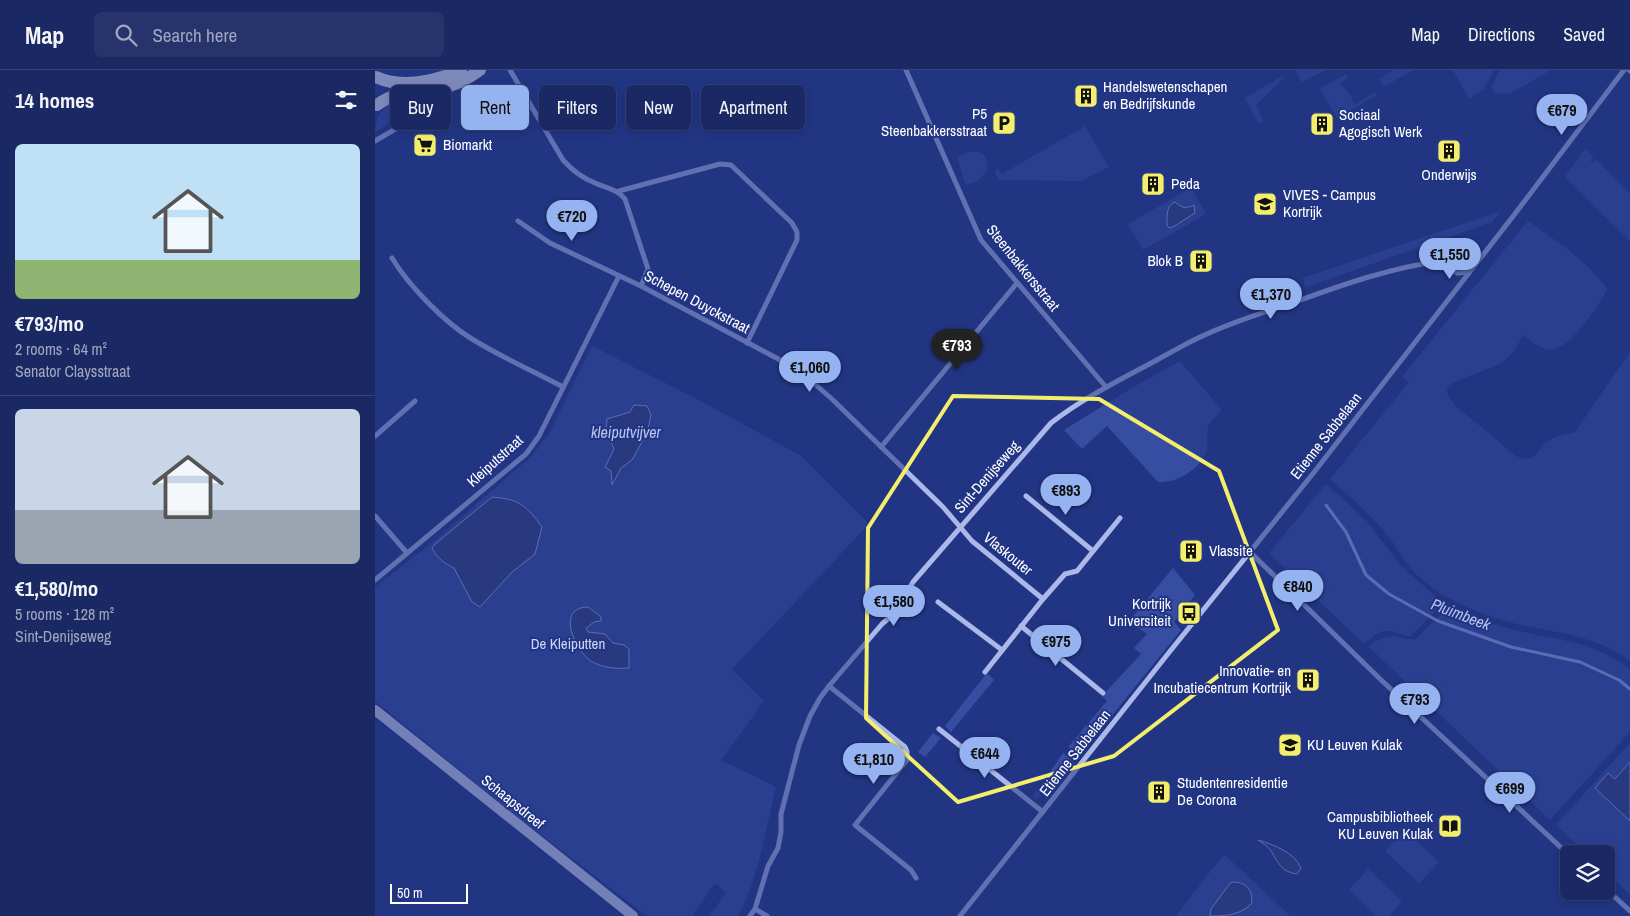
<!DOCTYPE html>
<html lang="en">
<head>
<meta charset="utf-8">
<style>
	body { margin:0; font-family:"Archivo Narrow",sans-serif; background:#27346c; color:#f1f3f6; height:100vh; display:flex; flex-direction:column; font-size:19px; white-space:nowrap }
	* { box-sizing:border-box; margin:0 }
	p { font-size:16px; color:#9fa6be }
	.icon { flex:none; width:28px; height:28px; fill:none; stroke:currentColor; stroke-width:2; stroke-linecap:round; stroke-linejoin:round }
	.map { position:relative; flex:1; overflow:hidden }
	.drawer { display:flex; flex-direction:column; background:#1a2863; width:375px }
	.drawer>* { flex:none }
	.hud { position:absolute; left:15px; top:15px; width:475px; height:45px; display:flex; gap:10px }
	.fabs { position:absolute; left:1185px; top:775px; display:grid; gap:10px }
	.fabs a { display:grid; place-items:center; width:55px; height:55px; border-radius:8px; background:#1a2863; box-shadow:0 2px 8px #0003,0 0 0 1px #384478; font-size:25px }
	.scale { position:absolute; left:15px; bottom:12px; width:78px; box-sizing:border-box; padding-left:5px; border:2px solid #fff; border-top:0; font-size:14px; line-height:18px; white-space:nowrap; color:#fff; -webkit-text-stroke:4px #223584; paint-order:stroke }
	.price { position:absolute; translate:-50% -42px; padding:0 11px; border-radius:18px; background:#95b2f1; color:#111; font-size:16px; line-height:32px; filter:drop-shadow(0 1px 2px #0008) }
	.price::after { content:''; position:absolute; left:50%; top:30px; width:15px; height:11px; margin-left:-8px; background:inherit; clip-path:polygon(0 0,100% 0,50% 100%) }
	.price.active { background:#222; color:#fff }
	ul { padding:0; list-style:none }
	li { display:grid; align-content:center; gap:10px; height:265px; padding:0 15px }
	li+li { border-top:1px solid #384478 }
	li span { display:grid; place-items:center; height:155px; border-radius:8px; color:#555 }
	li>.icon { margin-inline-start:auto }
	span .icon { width:90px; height:90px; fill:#fffc; stroke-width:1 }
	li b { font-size:21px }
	h2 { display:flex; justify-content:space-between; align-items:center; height:60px; padding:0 15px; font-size:21px }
	.tag { padding:0 18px; border-radius:8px; background:#1a2863; box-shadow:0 2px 8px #0003,0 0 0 1px #384478; font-size:18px; line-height:45px }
	.tag.active { background:#95b2f1; color:#111 }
	header { display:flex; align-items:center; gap:30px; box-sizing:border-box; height:70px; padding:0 25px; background:#1a2863; border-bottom:1px solid #384478 }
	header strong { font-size:24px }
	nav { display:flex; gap:28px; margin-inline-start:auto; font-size:18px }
	.search { width:350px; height:45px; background:#27346c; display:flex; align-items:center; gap:12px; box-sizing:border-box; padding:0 18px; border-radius:8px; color:#9fa6be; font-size:19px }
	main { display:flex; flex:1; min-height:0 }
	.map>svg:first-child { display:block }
</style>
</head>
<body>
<header>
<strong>Map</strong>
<div class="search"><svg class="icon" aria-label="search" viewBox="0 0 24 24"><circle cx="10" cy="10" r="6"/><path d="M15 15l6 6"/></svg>Search here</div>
<nav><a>Map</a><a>Directions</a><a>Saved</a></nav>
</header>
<main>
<section class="drawer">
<h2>14 homes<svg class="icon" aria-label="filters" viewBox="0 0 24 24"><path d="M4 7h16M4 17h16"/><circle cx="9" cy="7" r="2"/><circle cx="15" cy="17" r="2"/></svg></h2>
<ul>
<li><span style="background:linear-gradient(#bfe0f5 75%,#8fb573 0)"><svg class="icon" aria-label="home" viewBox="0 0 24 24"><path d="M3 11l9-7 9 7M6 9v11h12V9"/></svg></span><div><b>€793/mo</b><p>2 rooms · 64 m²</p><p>Senator Claysstraat</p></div></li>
<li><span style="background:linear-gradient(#c9d6e8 65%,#9aa5b1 0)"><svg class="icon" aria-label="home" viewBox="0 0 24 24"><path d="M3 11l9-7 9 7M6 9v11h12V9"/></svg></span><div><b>€1,580/mo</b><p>5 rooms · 128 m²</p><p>Sint-Denijseweg</p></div></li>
</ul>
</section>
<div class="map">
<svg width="1255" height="846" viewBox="0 0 1255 846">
	<rect width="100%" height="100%" fill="#223584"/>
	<g fill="#364da1">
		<path d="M920,0h30l-23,12z"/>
		<path d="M1017,0h21l-28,16 -6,-6z"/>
		<path d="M1078,0h41l-10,19 -15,10z"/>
		<path d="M1125,0h51l-42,24 -14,-1 -4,-6z"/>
		<path d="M971,4l2,3 -8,6 11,13 3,9 21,-13 2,3 -40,23 -17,-29z"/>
		<path d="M907,6l2,2 -28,27 7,16 -4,3 -14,-26z"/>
		<path d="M53,25l2,3 -1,7 -6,3 -5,-8 -14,8 4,9 -10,5 4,-10 2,-15z"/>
		<path d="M23,28c-3,21 -5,23 -23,34 0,-18 9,-25 23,-34z"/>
		<path d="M710,56l24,41 -28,14 -82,-1 -4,-7 2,-6 5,7z"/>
		<path d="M1210,78l9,9 -4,4 3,2 3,-4 34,35v47l-65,-64z"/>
		<path d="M592,82c3,0 9,-1 12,0 4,1 5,3 6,5 8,14 -6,27 -20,27l-8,-27z"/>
		<path d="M816,118l15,26 -63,36 -15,-26z"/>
		<path d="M1126,141l-9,11 -186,65 -3,-9z"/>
		<path d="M1153,151c28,20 59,39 79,68 -7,16 -38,61 -57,61 -9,-1 -20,-10 -27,-15 -5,10 -10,18 -18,25 -12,10 -52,19 -57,27 -4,7 5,15 9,20l59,49c5,2 10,5 15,2 6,-3 11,-13 17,-17 8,-6 17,-6 27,-9l55,-80v309c-29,-23 -68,-28 -104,-35 -24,-5 -50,-14 -72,-25 -19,-10 -37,-23 -50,-41 -4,-6 -8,-13 -12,-19 -18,-23 -40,-43 -62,-62l79,-97 -7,-5z"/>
		<path d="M217,276l109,55 100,55 68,68 -137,145 32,32 -43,59 55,27c-10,41 -18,93 -38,129h-29l17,-23 -11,-10 -23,33h-45l-137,-105 -135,-110v-114l58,-45 99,-86 18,-24z"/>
		<path d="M805,291l42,49c-4,4 -10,10 -13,15 -3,7 -1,17 -2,24 -4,19 -31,35 -49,33l-51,-56 -25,23 -18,-19 61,-38z"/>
		<path d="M951,414l39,35 36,47 42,37 -33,34c-23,-8 -27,-10 -46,7l-95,-91z"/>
		<path d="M798,498l22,27 -21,27 7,8 -101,125 -12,-8 39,-46 -5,-5 39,-42 -7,-6 13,-14 -18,-13z"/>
		<path d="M1074,537c20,4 38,16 58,21 46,13 82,10 123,41v63l-80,88 -182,-174c21,-13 23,-10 47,-6l29,-30z"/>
		<path d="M612,603l7,7 -43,52 -6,-6z"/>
		<path d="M558,663l8,5 -16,19 -7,-5z"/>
		<path d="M1255,673v19l-15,17 -6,-6 -14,15 35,33v73l-24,-22v-18h-19l-31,-29z"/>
		<path d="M688,683l10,9 -7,7 -4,-3 -26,34 -3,-3z"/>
		<path d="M1030,760l34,32 -20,21 -34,-32z"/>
		<path d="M849,784l66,62h-63l9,-3 16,-10c0,-15 -6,-21 -21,-21l-20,27 -1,7h-34z"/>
		<path d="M993,799l34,32 -13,15h-13l-27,-26z"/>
	</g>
	<g fill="#313f7a" stroke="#9fb0ea">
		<path d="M800,132c7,6 11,7 19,3l1,8 -22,14 -4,1 -2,-3c0,-8 -1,-20 8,-23z"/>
		<path d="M259,335l13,1 4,9 -4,18 -15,27 -11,8 -9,17 -1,-14 -6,-4 9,-18 -8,-19 1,-11 23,-7z"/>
		<path d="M117,427c27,2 34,8 50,30l-7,27 -23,18 -32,35 -8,-5 -18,-34c-10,-5 -16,-9 -22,-20l2,-3z"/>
		<path d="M213,537l13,10v4l-7,1 -8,6 2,4 17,2 8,9 11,2 5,4v19c-12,1 -27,0 -38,-7 -12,-7 -30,-40 -15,-51 3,-2 8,-3 12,-3z"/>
		<path d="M1255,692v59l-35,-33 13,-15 7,6z"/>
		<path d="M883,770c16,5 36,12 43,28l-4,6c-16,-2 -19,-12 -26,-23 -3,-5 -9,-8 -13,-11z"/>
		<path d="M856,812c15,0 21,6 21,21 -11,12 -26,13 -42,13l1,-7z"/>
	</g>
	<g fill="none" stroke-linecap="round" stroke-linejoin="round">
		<path stroke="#9fb0ea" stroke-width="3" d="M951,435l20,27 20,43 23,19 49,27 73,26 69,15 39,18 11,9"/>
		<g stroke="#abb8e9" stroke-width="5">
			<path d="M135,0l53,90c9,10 19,18 32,23 11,5 22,6 30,16l23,70 -7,17"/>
			<path d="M531,0l75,170 125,147"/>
			<path d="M1254,0l1,1"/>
			<path d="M0,71l58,-34 2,-17"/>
			<path d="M244,121l101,-27 11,1 61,58 5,9v8l-50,103"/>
			<path d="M143,151l32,22 91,43 158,84 34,30 110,107 29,34 71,58"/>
			<path d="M17,188c17,28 52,64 80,81 29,18 61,32 91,48"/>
			<path d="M1066,191l16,12 12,-1"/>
			<path d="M0,366l40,-35"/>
			<path d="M506,377l136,-164"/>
			<path d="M651,426l67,55"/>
			<path d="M0,446l32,37"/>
			<path d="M875,482l129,126 190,177"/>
			<path d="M0,510l151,-126 13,-18 80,-160"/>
			<path d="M563,532l64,48"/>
			<path d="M646,556l82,67"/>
			<path d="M610,602l58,-73 22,-25 12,-3 43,-53"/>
			<path d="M454,616l76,61 2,5v8l-52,65 56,45 5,8"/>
			<path d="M564,659l104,83"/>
			<path d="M1231,819l24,22"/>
			<path d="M380,839l12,7"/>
			<path d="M375,846l5,-7 13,-43 10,-18 3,-16v-18l18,-69 11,-29 10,-18 9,-12 53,-62 14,-12 17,-30 138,-159c27,-21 57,-37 87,-53 18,-9 36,-20 54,-29 34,-17 70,-28 106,-40 46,-17 93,-33 142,-40 6,-1 11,-5 18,-3 6,2 8,9 11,14"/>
			<path d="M585,846l207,-261 148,-184 199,-256 110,-145"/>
		</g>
		<path stroke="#d6dcf7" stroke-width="10" d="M0,640l258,206"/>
		<g stroke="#eef0fe" stroke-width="12">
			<path d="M1,7c25,12 60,4 85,-7"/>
			<path d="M2,35c20,-15 37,-12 60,-16 15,-2 31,-10 43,-19"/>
		</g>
	</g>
	<path d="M0 0H1255V846H0ZM578,326l146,3 120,72 59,159 -164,126 -156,46 -92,-84 2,-190z" fill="#223584" fill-opacity=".55" fill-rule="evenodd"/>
	<path fill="none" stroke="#f4ee6d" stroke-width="4" stroke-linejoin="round" d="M578,326l146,3 120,72 59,159 -164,126 -156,46 -92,-84 2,-190z"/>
	<defs>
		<g id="building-square" transform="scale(1.25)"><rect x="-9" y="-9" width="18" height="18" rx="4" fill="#f4ee6d" stroke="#223584"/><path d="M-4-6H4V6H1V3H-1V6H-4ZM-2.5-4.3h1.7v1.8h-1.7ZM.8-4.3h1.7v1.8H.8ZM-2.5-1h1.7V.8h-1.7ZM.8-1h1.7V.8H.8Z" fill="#111"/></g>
		<g id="parking-square" transform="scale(1.25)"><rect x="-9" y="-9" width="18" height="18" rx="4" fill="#f4ee6d" stroke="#223584"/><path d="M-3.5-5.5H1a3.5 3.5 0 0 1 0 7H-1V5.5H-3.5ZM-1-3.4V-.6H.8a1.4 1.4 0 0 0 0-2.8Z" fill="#111"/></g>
		<g id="supermarket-square" transform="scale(1.25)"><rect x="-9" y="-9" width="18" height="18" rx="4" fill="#f4ee6d" stroke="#223584"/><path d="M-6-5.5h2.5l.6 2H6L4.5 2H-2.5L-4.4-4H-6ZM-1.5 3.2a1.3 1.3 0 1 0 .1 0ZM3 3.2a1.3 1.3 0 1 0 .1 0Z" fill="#111"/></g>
		<g id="university-square" transform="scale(1.25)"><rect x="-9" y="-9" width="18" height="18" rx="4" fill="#f4ee6d" stroke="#223584"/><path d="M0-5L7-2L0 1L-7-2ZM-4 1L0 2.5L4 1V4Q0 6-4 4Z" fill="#111"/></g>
		<g id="bus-square" transform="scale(1.25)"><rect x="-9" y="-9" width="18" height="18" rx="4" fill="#f4ee6d" stroke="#223584"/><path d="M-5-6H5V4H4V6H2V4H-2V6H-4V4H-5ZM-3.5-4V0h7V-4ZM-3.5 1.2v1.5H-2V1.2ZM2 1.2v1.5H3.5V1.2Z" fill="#111"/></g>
		<g id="library-square" transform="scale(1.25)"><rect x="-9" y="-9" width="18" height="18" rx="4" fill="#f4ee6d" stroke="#223584"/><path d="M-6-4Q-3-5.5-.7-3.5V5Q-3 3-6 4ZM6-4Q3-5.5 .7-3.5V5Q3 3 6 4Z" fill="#111"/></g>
	</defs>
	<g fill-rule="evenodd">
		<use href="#building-square" x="711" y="26"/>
		<use href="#parking-square" x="629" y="53"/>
		<use href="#building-square" x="947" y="54"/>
		<use href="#supermarket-square" x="50" y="75"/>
		<use href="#building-square" x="1074" y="81"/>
		<use href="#building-square" x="778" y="114"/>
		<use href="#university-square" x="890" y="134"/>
		<use href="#building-square" x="826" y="191"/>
		<use href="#building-square" x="816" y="481"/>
		<use href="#bus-square" x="814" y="543"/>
		<use href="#building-square" x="933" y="610"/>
		<use href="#university-square" x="915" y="675"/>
		<use href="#building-square" x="784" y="722"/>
		<use href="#library-square" x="1075" y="756"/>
	</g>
	<g text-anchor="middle" stroke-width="4" stroke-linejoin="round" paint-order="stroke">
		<g font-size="15" fill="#fff" stroke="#223584" text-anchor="start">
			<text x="728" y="22">Handelswetenschapen<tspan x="728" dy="17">en Bedrijfskunde</tspan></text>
			<text x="612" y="49" text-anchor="end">P5<tspan x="612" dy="17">Steenbakkersstraat</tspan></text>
			<text x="964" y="50">Sociaal<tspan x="964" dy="17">Agogisch Werk</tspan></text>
			<text x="68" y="80">Biomarkt</text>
			<text x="1074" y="110" text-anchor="middle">Onderwijs</text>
			<text x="796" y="119">Peda</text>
			<text x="908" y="130">VIVES - Campus<tspan x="908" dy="17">Kortrijk</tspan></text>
			<text x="808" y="196" text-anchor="end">Blok B</text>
			<text x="834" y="486">Vlassite</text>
			<text x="796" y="539" text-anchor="end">Kortrijk<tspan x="796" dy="17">Universiteit</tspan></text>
			<text x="916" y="606" text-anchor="end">Innovatie- en<tspan x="916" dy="17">Incubatiecentrum Kortrijk</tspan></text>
			<text x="932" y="680">KU Leuven Kulak</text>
			<text x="802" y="718">Studentenresidentie<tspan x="802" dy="17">De Corona</tspan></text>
			<text x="1058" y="752" text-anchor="end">Campusbibliotheek<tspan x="1058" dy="17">KU Leuven Kulak</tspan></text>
		</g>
		<g font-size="15" fill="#fff" stroke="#223584">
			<text transform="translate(648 198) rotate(51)" y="5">Steenbakkersstraat</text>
			<text transform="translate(322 232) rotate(28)" y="5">Schepen Duyckstraat</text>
			<text transform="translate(951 366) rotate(-52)" y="5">Etienne Sabbelaan</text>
			<text transform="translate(120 391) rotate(-42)" y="5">Kleiputstraat</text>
			<text transform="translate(612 407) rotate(-49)" y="5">Sint-Denijseweg</text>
			<text transform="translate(633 484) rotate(39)" y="5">Vlaskouter</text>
			<text transform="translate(700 683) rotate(-52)" y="5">Etienne Sabbelaan</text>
			<text transform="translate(138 732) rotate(39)" y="5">Schaapsdreef</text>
		</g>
		<g font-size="15" fill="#cfd7f7" stroke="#223584">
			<text x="193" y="579">De Kleiputten</text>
		</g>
		<g font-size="16" font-style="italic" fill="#b7c3f0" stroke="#223584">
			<text x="251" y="368">kleiputvijver</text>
			<text transform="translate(1086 544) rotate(21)" y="6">Pluimbeek</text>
		</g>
	</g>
</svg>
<div class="fabs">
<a><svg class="icon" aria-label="layers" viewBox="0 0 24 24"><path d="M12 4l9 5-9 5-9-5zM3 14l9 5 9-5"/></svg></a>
</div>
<div class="scale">50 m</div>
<b class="price" style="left:1187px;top:66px">€679</b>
<b class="price" style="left:197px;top:172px">€720</b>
<b class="price" style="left:1075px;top:210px">€1,550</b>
<b class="price" style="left:896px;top:250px">€1,370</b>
<b class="price active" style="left:582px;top:301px">€793</b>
<b class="price" style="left:435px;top:323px">€1,060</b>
<b class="price" style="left:691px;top:446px">€893</b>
<b class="price" style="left:923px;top:542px">€840</b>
<b class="price" style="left:519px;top:557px">€1,580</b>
<b class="price" style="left:681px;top:597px">€975</b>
<b class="price" style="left:1040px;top:655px">€793</b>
<b class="price" style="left:610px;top:709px">€644</b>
<b class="price" style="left:499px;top:715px">€1,810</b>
<b class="price" style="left:1135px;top:744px">€699</b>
<div class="hud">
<a class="tag">Buy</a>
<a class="tag active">Rent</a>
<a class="tag">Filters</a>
<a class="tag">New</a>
<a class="tag">Apartment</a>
</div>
</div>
</main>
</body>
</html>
